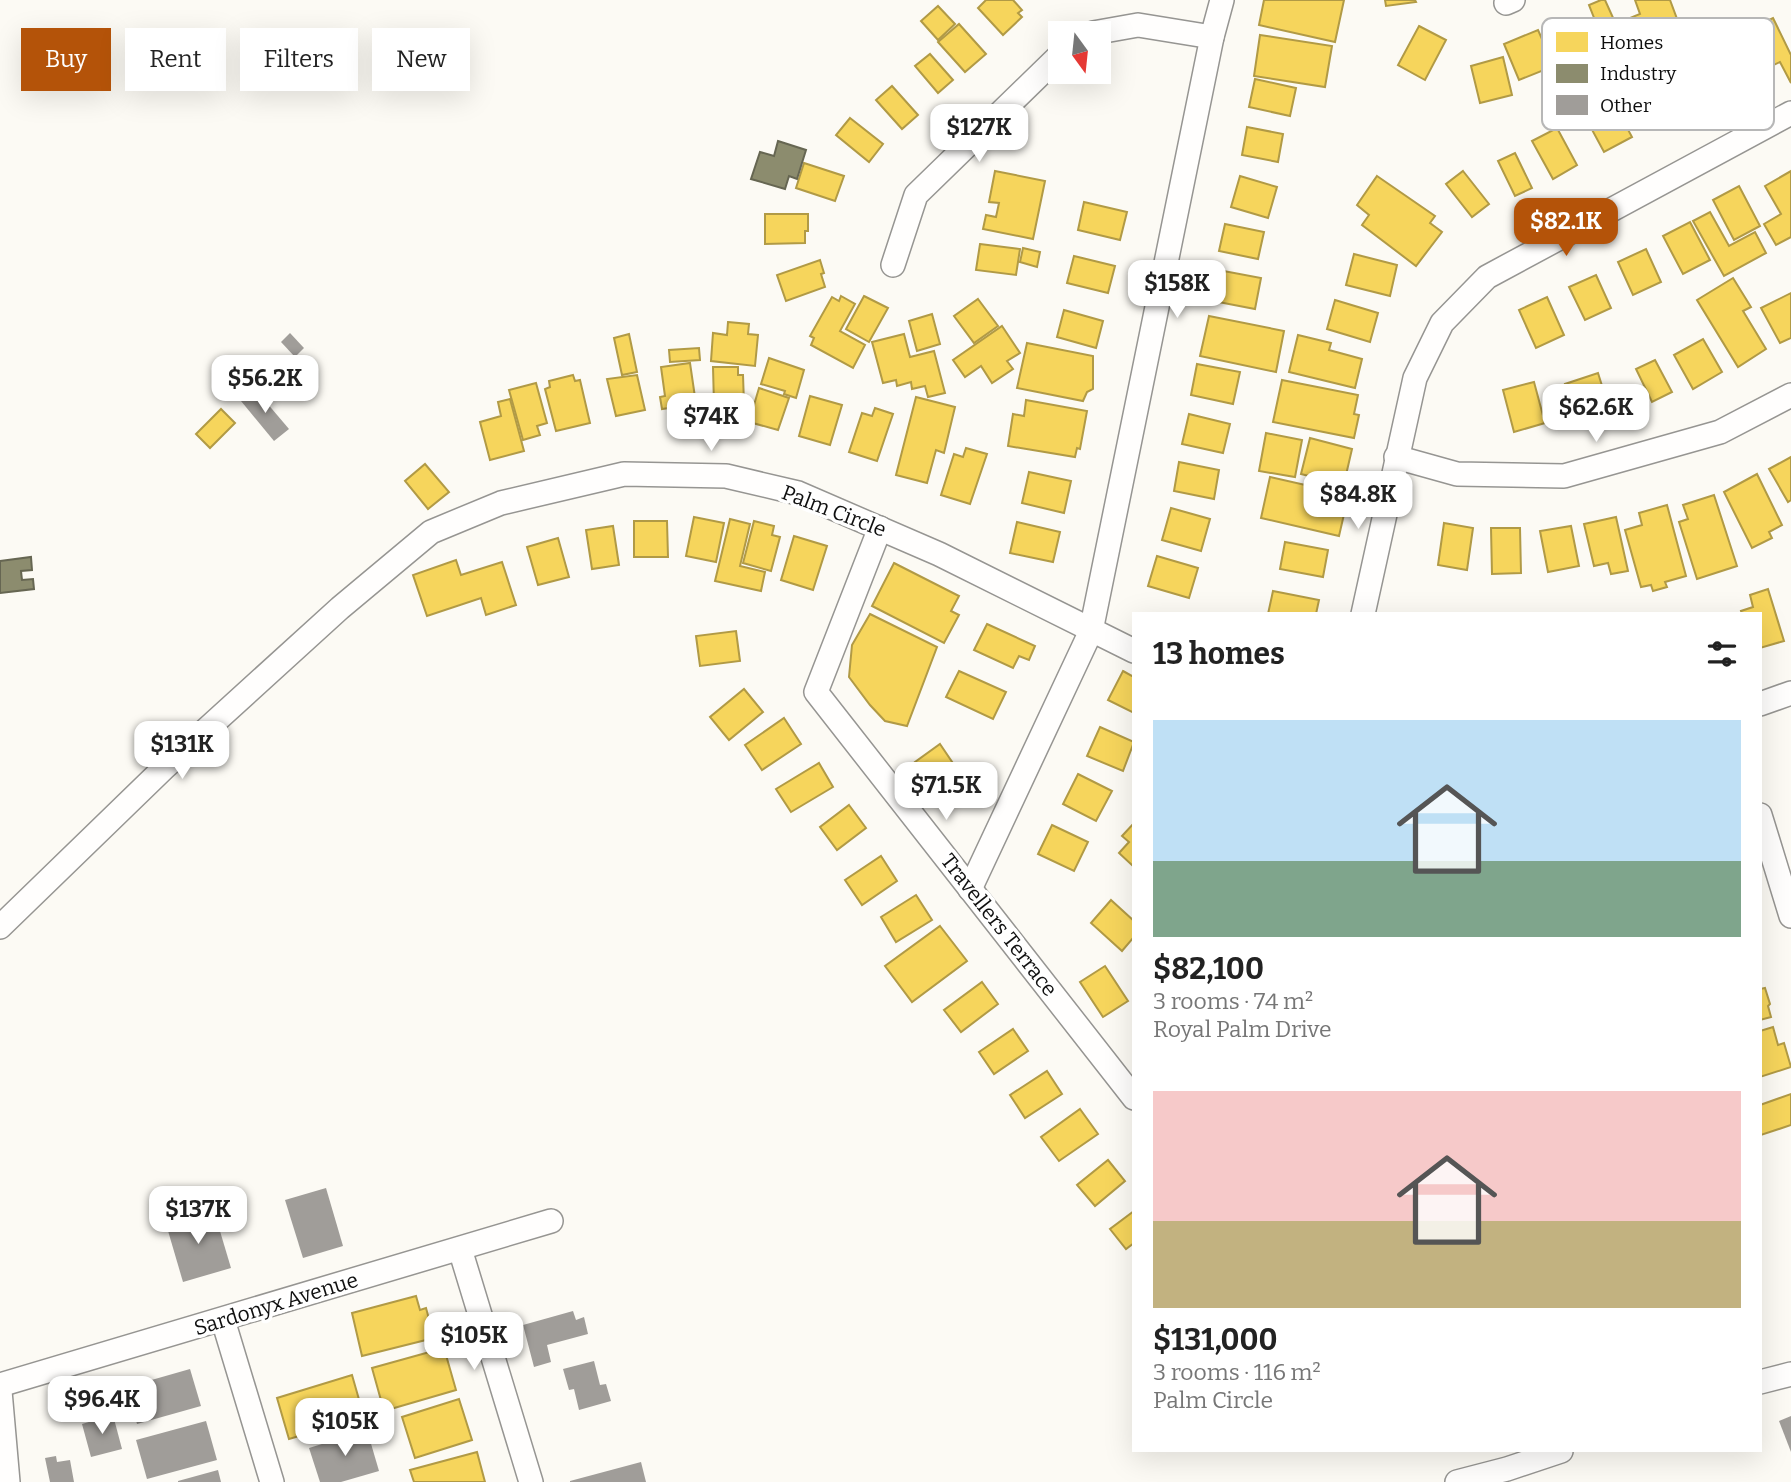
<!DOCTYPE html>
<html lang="en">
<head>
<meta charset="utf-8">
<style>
	body { margin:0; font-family:Bitter,serif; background:#f2f2f2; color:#222; height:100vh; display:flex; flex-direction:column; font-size:26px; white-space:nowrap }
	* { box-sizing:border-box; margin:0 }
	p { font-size:23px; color:#767676 }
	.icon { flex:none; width:38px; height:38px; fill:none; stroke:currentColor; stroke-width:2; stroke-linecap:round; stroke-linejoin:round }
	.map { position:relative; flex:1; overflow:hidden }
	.details { position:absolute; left:1132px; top:612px; width:630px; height:840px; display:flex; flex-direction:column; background:#fff; border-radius:0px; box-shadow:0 7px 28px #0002 }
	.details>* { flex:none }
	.banner { position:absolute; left:21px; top:28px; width:665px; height:63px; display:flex; gap:14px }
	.needle { width:46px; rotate:165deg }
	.fabs { position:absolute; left:1048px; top:21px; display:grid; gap:14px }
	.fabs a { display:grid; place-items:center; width:63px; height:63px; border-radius:0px; background:#fff; box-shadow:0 7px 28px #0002; font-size:35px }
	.price { position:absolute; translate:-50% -60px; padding:0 16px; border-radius:14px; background:#fff; color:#222; font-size:23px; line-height:46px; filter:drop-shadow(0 2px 4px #0008) }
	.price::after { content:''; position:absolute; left:50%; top:42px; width:21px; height:16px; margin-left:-10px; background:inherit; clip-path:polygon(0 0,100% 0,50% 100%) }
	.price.current { background:#b45309; color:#fff }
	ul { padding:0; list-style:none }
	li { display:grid; align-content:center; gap:14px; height:371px; padding:0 21px }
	li span { display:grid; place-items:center; height:217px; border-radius:0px; color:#555 }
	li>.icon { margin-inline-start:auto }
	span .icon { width:126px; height:126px; fill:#fffc; stroke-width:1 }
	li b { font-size:30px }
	h2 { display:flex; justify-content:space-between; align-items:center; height:84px; padding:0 21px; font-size:30px }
	.chip { padding:0 24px; border-radius:0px; background:#fff; box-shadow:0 7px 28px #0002; font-size:24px; line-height:63px }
	.chip.current { background:#b45309; color:#fff }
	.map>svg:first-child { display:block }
</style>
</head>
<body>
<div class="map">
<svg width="1791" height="1482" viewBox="0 0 1791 1482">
	<rect width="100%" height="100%" fill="#fcfaf4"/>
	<g fill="#f6d55c" stroke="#b19a45" stroke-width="2">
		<path d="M986,0h27l9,10 -4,3 4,4 -19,18 -25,-27z"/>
		<path d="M1264,0h80l-9,42 -76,-17z"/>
		<path d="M1385,0h30l1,2 -30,4z"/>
		<path d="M1601,0h4l14,31 -17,7 -13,-33z"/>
		<path d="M1635,0h35l10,27 -46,17 -9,-24 15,-6z"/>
		<path d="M938,6l17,18 -17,16 -17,-19z"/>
		<path d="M1773,18l18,37v28l-11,-21 -21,10 -18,-39z"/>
		<path d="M959,24l27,30 -21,18 -27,-30z"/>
		<path d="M1419,26l27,14 -21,40 -27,-15z"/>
		<path d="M1538,30l16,36 -35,14 -15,-36z"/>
		<path d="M1260,35l72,11 -7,41 -71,-11z"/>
		<path d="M930,54l23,26 -15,13 -23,-27z"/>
		<path d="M1503,57l9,38 -32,8 -9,-37z"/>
		<path d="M1255,79l41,9 -6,28 -41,-9z"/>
		<path d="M892,86l26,29 -16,14 -26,-29z"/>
		<path d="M1611,98l21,39 -28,15 -21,-39z"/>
		<path d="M850,118l33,26 -14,18 -33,-27z"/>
		<path d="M1247,127l36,7 -5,28 -36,-7z"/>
		<path d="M1557,128l20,37 -24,14 -21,-38z"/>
		<path d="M1515,153l17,35 -17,8 -17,-35z"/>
		<path d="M804,163l40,13 -9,25 -39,-13z"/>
		<path d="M995,171l50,10 -12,58 -50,-10 3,-14 10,2 3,-14 -10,-1z"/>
		<path d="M1463,171l26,33 -17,13 -26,-33z"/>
		<path d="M1791,171v66l-15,8 -12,-21 17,-10 -16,-28z"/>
		<path d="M1240,176l37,11 -9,31 -37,-11z"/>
		<path d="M1377,176l58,40 -5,7 12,9 -26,34 -54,-41 7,-10 -12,-10z"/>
		<path d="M1739,186l21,40 -26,14 -21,-40z"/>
		<path d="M1084,202l43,10 -7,28 -42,-10z"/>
		<path d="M1710,212l19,34 26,-14 11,21 -42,23 -31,-55z"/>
		<path d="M765,214h43v17h-3v12l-40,1z"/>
		<path d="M1690,222l20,38 -27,14 -20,-38z"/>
		<path d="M1225,224l39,8 -6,27 -39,-8z"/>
		<path d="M980,244l40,5 -4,26 -40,-5z"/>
		<path d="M1023,248l17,4 -3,15 -17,-5z"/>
		<path d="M1646,249l15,33 -28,13 -15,-33z"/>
		<path d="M1354,254l43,11 -7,31 -44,-11z"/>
		<path d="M1074,256l41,10 -7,27 -41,-10z"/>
		<path d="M820,260l4,13 -3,1 4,13 -39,14 -9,-26z"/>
		<path d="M1213,269l48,9 -6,31 -47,-9z"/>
		<path d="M1596,275l15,33 -26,12 -16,-33z"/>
		<path d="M1733,278l18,29 -8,4 23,38 -28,18 -41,-67z"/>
		<path d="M1791,293v45l-11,5 -19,-35z"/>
		<path d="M841,296l14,8 -15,27 25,14 -12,23 -42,-23 3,-7 -4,-2 22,-39 7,4z"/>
		<path d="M864,296l24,12 -19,34 -23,-13z"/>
		<path d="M1547,297l17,38 -28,13 -17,-38z"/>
		<path d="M978,299l20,27 -24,17 -20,-27z"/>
		<path d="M1335,300l43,13 -8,29 -43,-13z"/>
		<path d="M1064,310l39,11 -7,27 -39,-11z"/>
		<path d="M932,314l8,30 -23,7 -8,-30z"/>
		<path d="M1209,316l75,15 -8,41 -76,-16z"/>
		<path d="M728,322l21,2 -1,10 10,1 -3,31 -44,-5 2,-28 14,2z"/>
		<path d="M1002,326l18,27 -13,8 6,8 -21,14 -11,-17 -16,11 -12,-17z"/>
		<path d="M629,334l8,38 -15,3 -8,-37z"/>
		<path d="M904,334l6,23 24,-6 11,42 -17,4 -3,-11 -13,3 -1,-7 -14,4 -1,-6 -13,3 -11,-41z"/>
		<path d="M1298,335l33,8 -2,7 33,9 -7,29 -66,-16z"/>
		<path d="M1703,339l19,33 -29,17 -19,-34z"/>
		<path d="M1027,343l66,13v33l-6,3 -4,9 -66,-13z"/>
		<path d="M699,348l1,12 -30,2 -1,-12z"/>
		<path d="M769,358l35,12 -8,28 -12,-4 1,-3 -24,-7z"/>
		<path d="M1655,360l17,32 -20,10 -16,-33z"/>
		<path d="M690,363l6,41 -34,5 -2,-12 5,-1 -4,-29z"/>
		<path d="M1197,364l43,8 -7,32 -42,-9z"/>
		<path d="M713,367h25v8h5l1,29 -30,1z"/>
		<path d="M1598,373l12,38 -32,11 -13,-38z"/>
		<path d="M573,375l2,6 5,-1 10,43 -34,8 -11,-42 5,-2 -1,-6z"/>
		<path d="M637,375l8,35 -29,6 -9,-37z"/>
		<path d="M1282,380l76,15 -4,19 5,1 -5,23 -81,-16z"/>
		<path d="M1534,382l11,41 -31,9 -11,-42z"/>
		<path d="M536,383l11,40 -10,3 3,9 -17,5 -14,-50z"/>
		<path d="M759,388l30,10 -11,32 -29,-8z"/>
		<path d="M810,396l32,9 -12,40 -31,-9z"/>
		<path d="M916,397l39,10 -11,46 -8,-3 -9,33 -31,-8z"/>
		<path d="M510,399l14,52 -34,9 -10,-38 21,-6 -3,-14z"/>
		<path d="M1026,400l61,11 -7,38 -3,-1 -2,9 -67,-11 5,-32 11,2z"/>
		<path d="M875,408l18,6 -16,47 -28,-9 13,-39 10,3z"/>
		<path d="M221,409l14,14 -25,25 -14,-14z"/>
		<path d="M1189,414l41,10 -7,29 -41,-9z"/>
		<path d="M1266,433l36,7 -7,37 -36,-6z"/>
		<path d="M1310,438l42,11 -6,26 -4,-1 -2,10 -39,-10z"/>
		<path d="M966,448l21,6 -17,50 -29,-9 13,-41 9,3z"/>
		<path d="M1791,457v43l-3,2 -19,-33z"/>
		<path d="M1179,462l40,8 -5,29 -40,-8z"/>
		<path d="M425,464l24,28 -21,17 -23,-28z"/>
		<path d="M1029,472l42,9 -7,32 -42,-10z"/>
		<path d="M1757,474l25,51 -13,7 3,6 -20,10 -28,-56z"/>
		<path d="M1270,477l75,17 -3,15 3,1 -6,26 -78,-18z"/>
		<path d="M1714,495l23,71 -40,13 -18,-57 9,-3 -5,-14z"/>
		<path d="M1667,505l19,71 -21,6 2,5 -14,4 -2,-6 -10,2 -16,-57 17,-5 -3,-12z"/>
		<path d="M1171,508l39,11 -9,32 -39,-11z"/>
		<path d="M694,517l30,6 -8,39 -30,-6z"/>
		<path d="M1616,517l12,54 -17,3 -3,-11 -14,3 -10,-42z"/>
		<path d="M730,519l20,5 -10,42 25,6 -4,19 -46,-10z"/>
		<path d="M634,521h33l1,36h-34z"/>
		<path d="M754,521l20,5 -2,9 8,2 -9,34 -28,-8z"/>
		<path d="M1017,522l43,10 -7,30 -43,-9z"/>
		<path d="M1444,523l29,5 -6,42 -29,-5z"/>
		<path d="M613,526l6,39 -27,4 -6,-39z"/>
		<path d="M1571,526l8,40 -31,6 -8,-41z"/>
		<path d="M1491,528h29l1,45 -29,1z"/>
		<path d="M794,536l33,10 -14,44 -32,-10z"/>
		<path d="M558,538l11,39 -31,8 -11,-38z"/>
		<path d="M1285,542l43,8 -5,27 -43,-8z"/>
		<path d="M1157,556l41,12 -9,30 -41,-12z"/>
		<path d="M456,560l5,15 41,-13 14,43 -30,10 -5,-17 -54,18 -14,-41z"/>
		<path d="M894,563l65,33 -8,15 8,4 -15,28 -72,-37z"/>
		<path d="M1768,589l16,52 -24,7v-34h-18l-1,-3 12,-4 -3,-12z"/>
		<path d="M1273,591l46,9 -3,14h-48z"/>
		<path d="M870,614l67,33 -30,79 -22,-5 -15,-16 -21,-28 3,-32z"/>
		<path d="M987,624l48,22 -6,14 -10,-4 -6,12 -39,-18z"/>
		<path d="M736,631l4,30 -40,5 -4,-30z"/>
		<path d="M959,671l47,21 -13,27 -47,-22z"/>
		<path d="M1123,671l11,6v36l-26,-13z"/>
		<path d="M744,689l19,23 -34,28 -19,-23z"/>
		<path d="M784,718l17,26 -39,26 -17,-25z"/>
		<path d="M1100,727l34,15 -11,29 -36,-15z"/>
		<path d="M940,744l25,37 -25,17 -25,-36z"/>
		<path d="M819,763l14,24 -42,25 -15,-23z"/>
		<path d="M1078,774l34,17 -16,30 -33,-17z"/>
		<path d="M849,805l17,23 -29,22 -17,-23z"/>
		<path d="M1134,823v44l-15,-14 10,-11 -7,-6z"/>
		<path d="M1052,825l36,17 -14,29 -36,-17z"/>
		<path d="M881,856l16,25 -35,24 -17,-25z"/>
		<path d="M916,895l16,25 -36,22 -15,-25z"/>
		<path d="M1111,900l23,21v16l-12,14 -31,-28z"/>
		<path d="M940,926l27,35 -55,41 -27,-36z"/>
		<path d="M1105,966l23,35 -25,16 -23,-35z"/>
		<path d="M982,982l16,22 -37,28 -17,-22z"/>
		<path d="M1765,988l5,16 -2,2 3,11 -11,3v-31z"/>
		<path d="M1773,1027l5,18 6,-2 7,24 -31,10v-46z"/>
		<path d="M1013,1029l15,22 -34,23 -15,-22z"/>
		<path d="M1047,1071l15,23 -37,24 -15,-23z"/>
		<path d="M1791,1094v31l-30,10 -1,-30z"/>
		<path d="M1080,1109l18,25 -39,27 -18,-24z"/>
		<path d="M1108,1160l17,21 -30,25 -18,-21z"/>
		<path d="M1134,1211v32l-8,6 -16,-20z"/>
		<path d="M416,1296l4,14 6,-2 3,11 4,-1 5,19 -76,19 -10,-43z"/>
		<path d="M444,1348l12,42 -72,21 -12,-43z"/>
		<path d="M352,1375l12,42 -75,22 -12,-41z"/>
		<path d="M459,1399l13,41 -57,18 -13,-41z"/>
		<path d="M477,1452l8,30h-71l-4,-12z"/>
	</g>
	<g fill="#8c8c6e" stroke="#666652" stroke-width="2">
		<path d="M778,141l28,9 -9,29 -8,-3 -4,13 -34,-10 9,-27 14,4z"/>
		<path d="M31,557l1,13 -11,1 1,9 11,-1 1,10 -34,4v-32z"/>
	</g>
	<g fill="#a09d99">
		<path d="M290,333l14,15 -9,9 -14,-15z"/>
		<path d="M255,389l34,40 -15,12 -33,-40z"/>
		<path d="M326,1188l17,58 -40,12 -18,-58z"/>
		<path d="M214,1211l17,57 -48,14 -17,-58z"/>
		<path d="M573,1311l3,9 8,-3 4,17 -41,11 4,17 -17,5 -11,-42z"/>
		<path d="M594,1361l6,24 6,-1 5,17 -32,9 -5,-21 -5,1 -6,-21z"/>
		<path d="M190,1369l11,37 -64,18 -10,-37z"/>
		<path d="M113,1415l9,34 -31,8 -9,-33z"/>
		<path d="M1791,1416v36l-12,-31z"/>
		<path d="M206,1421l11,39 -70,19 -11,-39z"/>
		<path d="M367,1430l12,41 -38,11h-21l-11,-34z"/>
		<path d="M56,1456l1,6 13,-2 4,22h-24l-5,-24z"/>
		<path d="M641,1462l5,20h-76v-1z"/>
		<path d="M218,1470l3,12h-43v-1z"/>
	</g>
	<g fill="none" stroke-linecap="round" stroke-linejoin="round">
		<g stroke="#969592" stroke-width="26">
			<g id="street">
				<path d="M1506,3l7,-3"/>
				<path d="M1093,33l45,-8 74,12"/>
				<path d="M893,265l23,-70 144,-140"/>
				<path d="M1396,457l61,17 107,2 156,-44 71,-37"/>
				<path d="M880,528l-64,164 318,406"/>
				<path d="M1363,614l52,-236 27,-55 45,-46 304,-164"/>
				<path d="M1760,704l31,-11"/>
				<path d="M1760,815l31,101"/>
				<path d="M970,889l121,-258 121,-594 10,-37"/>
				<path d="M0,927l164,-159 176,-160 91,-76 70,-29 123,-29 102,2 72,17 141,61 195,97"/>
				<path d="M460,1249l71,233"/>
				<path d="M223,1320l49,162"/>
				<path d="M1760,1382l31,-8"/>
				<path d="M0,1385l551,-164"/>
				<path d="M0,1391l8,91"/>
				<path d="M1457,1482l50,-13 54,-18"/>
			</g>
		</g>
		<use href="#street" stroke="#fffefd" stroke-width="23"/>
	</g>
	<g text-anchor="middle" stroke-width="7" stroke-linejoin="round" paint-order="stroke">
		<g font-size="21" fill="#0f0f0f" stroke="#fff">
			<text transform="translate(834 511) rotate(21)" y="7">Palm Circle</text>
			<text transform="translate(999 925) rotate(52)" y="7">Travellers Terrace</text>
			<text transform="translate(276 1304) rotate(-17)" y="7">Sardonyx Avenue</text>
		</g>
	</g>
	<rect x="1542" y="18" width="232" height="112" rx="10" fill="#fff" stroke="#b7b7b7" stroke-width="2"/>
	<rect x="1556" y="32" width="32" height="20" fill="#f6d55c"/>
	<rect x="1556" y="64" width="32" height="19" fill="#8c8c6e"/>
	<rect x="1556" y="95" width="32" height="20" fill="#a09d99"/>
	<g font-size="19" fill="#0f0f0f">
		<text x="1600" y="49">Homes</text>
		<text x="1600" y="80">Industry</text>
		<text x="1600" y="112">Other</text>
	</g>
</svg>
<div class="fabs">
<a><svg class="needle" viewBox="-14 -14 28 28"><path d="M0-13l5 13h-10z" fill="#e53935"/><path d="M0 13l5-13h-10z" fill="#767676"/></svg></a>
</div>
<b class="price" style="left:979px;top:164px">$127K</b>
<b class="price current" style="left:1566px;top:258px">$82.1K</b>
<b class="price" style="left:1177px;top:320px">$158K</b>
<b class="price" style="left:265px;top:415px">$56.2K</b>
<b class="price" style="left:1596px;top:444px">$62.6K</b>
<b class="price" style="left:711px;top:453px">$74K</b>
<b class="price" style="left:1358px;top:531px">$84.8K</b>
<b class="price" style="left:182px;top:781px">$131K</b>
<b class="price" style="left:946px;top:822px">$71.5K</b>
<b class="price" style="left:198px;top:1246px">$137K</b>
<b class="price" style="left:474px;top:1372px">$105K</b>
<b class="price" style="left:102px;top:1436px">$96.4K</b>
<b class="price" style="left:345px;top:1458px">$105K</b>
<div class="banner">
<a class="chip current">Buy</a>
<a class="chip">Rent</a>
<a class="chip">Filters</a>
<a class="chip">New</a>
</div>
<section class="details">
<h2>13 homes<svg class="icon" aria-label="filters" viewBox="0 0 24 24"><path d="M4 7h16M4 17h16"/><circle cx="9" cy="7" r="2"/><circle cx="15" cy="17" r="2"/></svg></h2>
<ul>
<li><span style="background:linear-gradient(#bfe0f5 65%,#7fa58c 0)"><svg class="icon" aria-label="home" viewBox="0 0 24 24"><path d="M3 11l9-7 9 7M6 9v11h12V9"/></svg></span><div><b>$82,100</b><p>3 rooms · 74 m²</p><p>Royal Palm Drive</p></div></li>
<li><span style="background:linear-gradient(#f6c9c9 60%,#c2b280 0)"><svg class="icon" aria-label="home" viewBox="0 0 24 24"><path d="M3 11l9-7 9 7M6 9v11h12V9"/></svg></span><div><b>$131,000</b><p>3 rooms · 116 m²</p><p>Palm Circle</p></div></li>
</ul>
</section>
</div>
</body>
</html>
